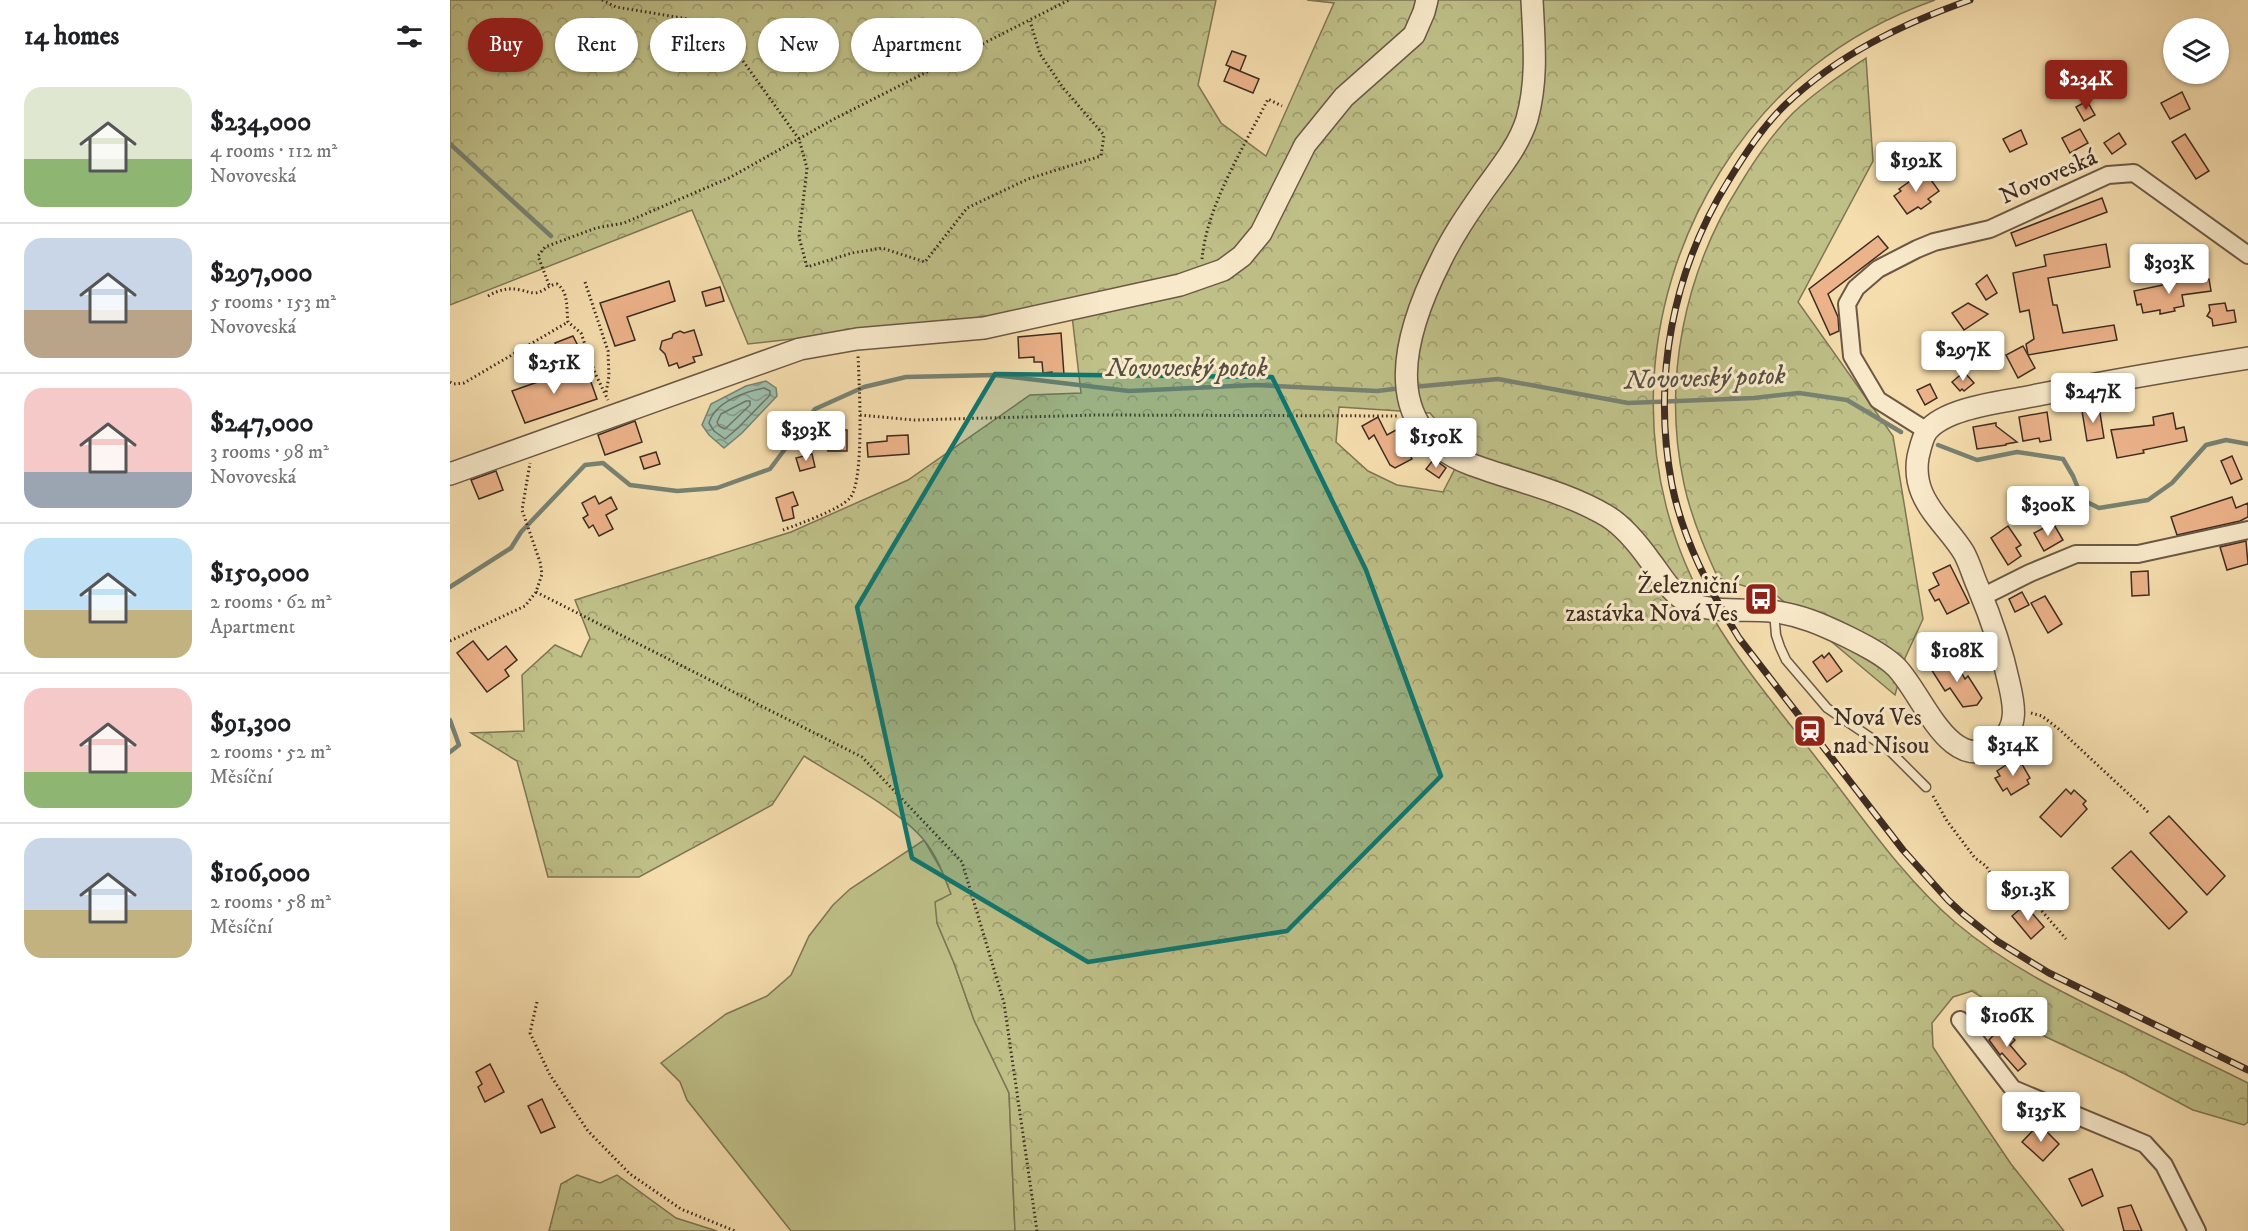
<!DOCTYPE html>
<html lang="en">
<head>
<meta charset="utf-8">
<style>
	body { margin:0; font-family:"IM FELL DW Pica",serif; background:#f2f2f2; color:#202124; height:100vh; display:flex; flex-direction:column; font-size:22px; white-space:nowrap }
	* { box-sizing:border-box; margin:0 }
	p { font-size:20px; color:#757577 }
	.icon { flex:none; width:33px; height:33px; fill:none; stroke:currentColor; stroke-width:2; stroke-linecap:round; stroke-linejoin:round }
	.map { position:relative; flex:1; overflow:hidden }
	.drawer { display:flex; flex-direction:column; background:#fff; width:450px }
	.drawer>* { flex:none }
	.banner { position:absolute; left:18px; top:18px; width:570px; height:54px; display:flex; gap:12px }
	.buttons { position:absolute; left:1713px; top:18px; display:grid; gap:12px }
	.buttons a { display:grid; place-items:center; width:66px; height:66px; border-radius:50%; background:#fff; box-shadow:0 2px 4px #0004; font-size:30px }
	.price { position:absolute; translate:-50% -51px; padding:0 14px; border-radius:6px; background:#fff; color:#222; font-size:20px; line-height:39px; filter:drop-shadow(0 2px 3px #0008) }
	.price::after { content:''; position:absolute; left:50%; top:36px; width:18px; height:14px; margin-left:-9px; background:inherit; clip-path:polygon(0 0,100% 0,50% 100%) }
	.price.current { background:#8f2418; color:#fff }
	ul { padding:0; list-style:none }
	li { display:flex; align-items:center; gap:18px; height:150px; padding:0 24px }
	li+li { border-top:2px solid #e0e0e0 }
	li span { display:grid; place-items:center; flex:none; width:168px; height:120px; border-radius:18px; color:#555 }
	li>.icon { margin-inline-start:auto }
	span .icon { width:72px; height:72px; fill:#fffc; stroke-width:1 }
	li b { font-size:26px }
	h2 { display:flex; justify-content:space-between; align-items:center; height:72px; padding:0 24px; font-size:26px }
	.tag { padding:0 21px; border-radius:27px; background:#fff; box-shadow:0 2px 4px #0004; font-size:21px; line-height:54px }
	.tag.current { background:#8f2418; color:#fff }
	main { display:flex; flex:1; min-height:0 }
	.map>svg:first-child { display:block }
</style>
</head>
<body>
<main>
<section class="drawer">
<h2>14 homes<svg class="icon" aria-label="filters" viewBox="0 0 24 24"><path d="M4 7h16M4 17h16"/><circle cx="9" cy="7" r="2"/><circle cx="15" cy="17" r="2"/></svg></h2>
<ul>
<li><span style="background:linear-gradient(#dfe7d0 60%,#8fb573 0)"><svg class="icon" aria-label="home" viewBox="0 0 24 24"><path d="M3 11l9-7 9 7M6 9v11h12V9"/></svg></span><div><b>$234,000</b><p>4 rooms · 112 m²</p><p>Novoveská</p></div></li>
<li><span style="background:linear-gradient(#c9d6e8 60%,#b9a48a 0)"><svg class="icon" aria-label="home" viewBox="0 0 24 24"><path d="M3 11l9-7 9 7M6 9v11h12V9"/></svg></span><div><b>$297,000</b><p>5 rooms · 153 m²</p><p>Novoveská</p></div></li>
<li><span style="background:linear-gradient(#f6c9c9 70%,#9aa5b1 0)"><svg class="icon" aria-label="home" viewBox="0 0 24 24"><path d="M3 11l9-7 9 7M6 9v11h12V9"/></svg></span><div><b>$247,000</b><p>3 rooms · 98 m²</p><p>Novoveská</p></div></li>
<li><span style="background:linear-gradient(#bfe0f5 60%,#c2b280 0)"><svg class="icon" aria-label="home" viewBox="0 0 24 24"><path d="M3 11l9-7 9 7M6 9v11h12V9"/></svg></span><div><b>$150,000</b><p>2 rooms · 62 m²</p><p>Apartment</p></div></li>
<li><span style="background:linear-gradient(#f6c9c9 70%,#8fb573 0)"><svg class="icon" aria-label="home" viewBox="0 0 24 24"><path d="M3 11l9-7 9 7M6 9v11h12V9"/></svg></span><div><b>$91,300</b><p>2 rooms · 52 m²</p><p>Měsíční</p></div></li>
<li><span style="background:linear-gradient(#c9d6e8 60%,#c2b280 0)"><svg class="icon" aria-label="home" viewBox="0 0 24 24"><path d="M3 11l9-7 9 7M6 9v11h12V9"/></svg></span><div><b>$106,000</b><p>2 rooms · 58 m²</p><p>Měsíční</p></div></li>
</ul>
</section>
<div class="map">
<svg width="1798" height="1231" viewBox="0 0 1798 1231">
	<defs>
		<pattern id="forest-crowns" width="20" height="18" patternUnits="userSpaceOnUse" patternTransform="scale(1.5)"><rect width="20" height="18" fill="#bfc088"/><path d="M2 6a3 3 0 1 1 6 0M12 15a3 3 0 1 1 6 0" fill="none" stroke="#9d9c6f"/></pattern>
		<pattern id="water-waves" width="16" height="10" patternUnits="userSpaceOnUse" patternTransform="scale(1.5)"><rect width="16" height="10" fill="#9dbca7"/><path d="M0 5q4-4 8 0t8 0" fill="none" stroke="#819988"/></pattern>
	</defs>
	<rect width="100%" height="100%" fill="#f5ddad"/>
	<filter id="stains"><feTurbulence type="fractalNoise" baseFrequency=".00333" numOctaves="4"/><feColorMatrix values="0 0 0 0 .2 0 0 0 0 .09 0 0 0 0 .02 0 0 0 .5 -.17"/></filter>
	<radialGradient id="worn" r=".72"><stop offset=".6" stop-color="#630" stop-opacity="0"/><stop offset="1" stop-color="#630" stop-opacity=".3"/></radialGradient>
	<path fill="#bfc088" stroke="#7e7655" stroke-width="1.5" d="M474,840l18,31 9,23 -14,29 17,40 20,57 35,73 6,138h-224l-104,-131 -7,-18 -19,-19 65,-49 41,-18 24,-21 18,-39 24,-31 17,-16z"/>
	<g fill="url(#forest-crowns)" stroke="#7e7655" stroke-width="1.5" fill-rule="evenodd">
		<path d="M0,0h766l-18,85 23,38 45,33 68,-153 -27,-3h628c-93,33 -163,89 -215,172 -84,135 -91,306 -8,444 30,51 69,96 105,143 44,56 85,118 139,164 50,42 107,70 165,98 42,21 85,41 127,62v39l-4,3 -51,-15 -68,-36 -79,-37 -74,-46 -19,6 -21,26 1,24 24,37 54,80 53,67h-1049l-6,-138 -35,-73 -20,-57 -17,-40 -2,-21 16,-8c-7,-19 -15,-40 -28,-55 -25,-30 -85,-61 -119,-83l-32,49 -133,72h-91l-31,-116 -46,-28 53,-2 -2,-56 33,-30 26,12 9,-19 -15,-38 216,-68 117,-52 122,-85 51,-2 -10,-86 -323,37 -56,-134 -242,95zM889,407l91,6 33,40 -20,39 -46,-7 -29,-14 -32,-29z"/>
		<path d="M1416,58l7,103 -75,141 95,134 30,183 -18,39 -10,37 -118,-99 -59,-18c-14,-30 -27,-61 -34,-94 -22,-102 0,-211 55,-298 15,-25 33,-52 54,-73 22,-21 48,-38 73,-55z"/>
		<path d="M127,1175l23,8 17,-8 59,43 41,13h-168l12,-47z"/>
	</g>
	<path fill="url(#water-waves)" stroke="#778272" stroke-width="1.5" d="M316,381l10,7 1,8 -35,37 -18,15 -15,-13 -7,-10 9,-21 35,-18z"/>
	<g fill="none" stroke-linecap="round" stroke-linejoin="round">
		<g stroke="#6e7464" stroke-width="1.5">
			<path d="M314,388l6,3v4l-32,33 -13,11 -11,-8 -5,-8c6,-21 35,-31 55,-35z"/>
			<path d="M296,401h4v4l-25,24 -6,-3 -2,-4 4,-8z"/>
		</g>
		<g stroke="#778272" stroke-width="4.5">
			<path d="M0,144l101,92"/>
			<path d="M963,387l85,-8 130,24 126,-5 45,-5 48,7 54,32"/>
			<path d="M1488,445l39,15 40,-8 46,7 10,17 10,24 16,8 49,-8 24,-17 34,-38 20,-5 22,4"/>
			<path d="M0,587l61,-39 10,-16 64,-67 18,-2 27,22 47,6 40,-3 53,-19 45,-60 49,-22 42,-10 88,-2 135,16 127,-6 121,6 25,-3"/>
			<path d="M0,720l9,25 -9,7"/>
		</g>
	</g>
	<g fill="#ecb289" stroke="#3e2c22" stroke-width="1.5">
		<path d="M782,51l14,5 -6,15 -14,-6z"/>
		<path d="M780,67l29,12 -6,14 -29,-12z"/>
		<path d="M1732,92l8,17 -20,10 -9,-16z"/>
		<path d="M1637,101l8,14 -11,6 -8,-14z"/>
		<path d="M1630,129l8,14 -18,10 -8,-15z"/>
		<path d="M1571,130l6,14 -17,8 -7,-13z"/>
		<path d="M1669,133l7,11 -14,10 -8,-11z"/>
		<path d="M1735,134l24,37 -13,8 -24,-37z"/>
		<path d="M1476,173l13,18 -11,8 3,3 -10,7 -3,-2 -11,7 -13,-18 7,-5 -2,-2 18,-13 2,1z"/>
		<path d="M1652,198l5,14 -91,34 -5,-13z"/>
		<path d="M1428,236l10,12 -60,46 10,23 1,14 -9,4 -21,-46z"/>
		<path d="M1656,244l4,23 -62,11 5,27h4l6,28 51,-8 3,15 -89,15 -2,-11 8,-5 -5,-29 -9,2 -7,-39 33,-7 -2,-11z"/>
		<path d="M1537,275l10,18 -11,7 -10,-16z"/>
		<path d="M1759,279l2,12 -29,4 2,11 -10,2 1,3 -15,3v-4l-17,3 -2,-9 -4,1 -3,-14 38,-8z"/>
		<path d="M219,281l6,20 -48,16 8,23 -20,6 -15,-43z"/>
		<path d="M270,287l4,14 -18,5 -4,-14z"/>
		<path d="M1518,303l20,11 -24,16 -12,-17z"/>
		<path d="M1775,303l2,8 7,-1 2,12 -23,4 -1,-7 -5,-3 3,-5 -1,-6z"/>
		<path d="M244,330l8,25 -9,2 2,5 -16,6 -2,-5 -8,3 -4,-12 -5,-5 2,-8 10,-3 1,-4 7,-3 4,2z"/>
		<path d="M611,333l3,42 -12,1v-4l-9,1 -1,-11h-8v-5l-15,1 -1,-21z"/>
		<path d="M123,336l5,10 -18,8 -5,-11z"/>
		<path d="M1573,346l12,22 -17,10 -12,-23z"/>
		<path d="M117,367l4,9 16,-5 10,28 -72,24 -13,-32 37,-13 -1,-4z"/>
		<path d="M1514,372l10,11 -10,8 -2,-2 -2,2 -8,-9z"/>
		<path d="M1480,384l7,14 -12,7 -8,-15z"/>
		<path d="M1649,407l5,31 -17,3 -5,-30z"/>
		<path d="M1597,412l4,28 -11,2 -1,-4 -16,3 -4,-24z"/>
		<path d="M1723,413l3,16 8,-2 3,14 -44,9 1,3 -27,5 -6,-28 43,-5 -1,-8z"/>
		<path d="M928,417l9,18 9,-5 16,29 -17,9 -5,-3 -16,-30 -5,4 -7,-13z"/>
		<path d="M185,421l7,21 -37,13 -7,-20z"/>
		<path d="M1546,423v3l21,16 -11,2v1l-29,4 -4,-22z"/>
		<path d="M377,430h20v21h-19z"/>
		<path d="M458,435l1,19 -41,3 -1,-14 20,-2v-5z"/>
		<path d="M206,452l4,12 -16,5 -4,-12z"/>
		<path d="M362,454l3,13 -15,4 -4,-13z"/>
		<path d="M1782,456l10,23 -11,5 -10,-23z"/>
		<path d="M984,459l12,9 -7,10 -13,-9z"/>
		<path d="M46,471l7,19 -24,9 -8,-19z"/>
		<path d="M343,492l5,13 -6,2 2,11 -11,3 -7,-23z"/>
		<path d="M145,496l4,8 12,-7 6,12 -11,6 7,14 -14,7 -6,-11 -4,3 -6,-10 5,-3 -6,-12z"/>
		<path d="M1782,497l4,11 12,-5v14l-8,4 -63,14 -6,-18z"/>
		<path d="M1603,523l10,17 -19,11 -10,-18z"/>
		<path d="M1558,526l13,19 -5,3 5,8 -13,9 -17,-27z"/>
		<path d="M1796,541l2,23 -21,6 -7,-23z"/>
		<path d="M1500,565l19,38 -22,11 -8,-15 -4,2 -6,-11 10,-5 -6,-12z"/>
		<path d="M1698,571l1,24 -17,1 -1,-24z"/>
		<path d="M1572,592l7,13 -14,7 -6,-13z"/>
		<path d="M1595,596l17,28 -14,9 -17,-30z"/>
		<path d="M23,641l15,19 18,-14 11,14 -12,10 4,6 -22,16 -30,-39z"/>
		<path d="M1379,653l13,18 -15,11 -14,-20 9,-7 2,3z"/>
		<path d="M1502,656l13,23 3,-3 14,22 -5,7 -14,2 -13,-19 -5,3 -14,-22z"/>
		<path d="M1559,759h10l11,19 -3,2 2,4 -18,11 -4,-7 -4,3 -8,-13 5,-2 -3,-5 9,-6z"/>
		<path d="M1616,789l5,5 3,-4 12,11 -3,3 4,5 -26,28 -21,-20z"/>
		<path d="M1719,816l56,60 -18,19 -57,-62z"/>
		<path d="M1681,851l56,61 -18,17 -57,-61z"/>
		<path d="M1575,905l19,22 -13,12 -19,-23z"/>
		<path d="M1551,1027l14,13 -5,5 16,19 -8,7 -16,-18 -2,2 -11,-15z"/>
		<path d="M40,1064l14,28 -19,10 -7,-15 4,-3 -6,-12z"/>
		<path d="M92,1099l13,28 -14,6 -13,-27z"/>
		<path d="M1589,1124l20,20 -16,17 -21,-19z"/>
		<path d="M1642,1169l11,27 -21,10 -13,-27z"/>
		<path d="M1681,1205l11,26h-18l-6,-23z"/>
	</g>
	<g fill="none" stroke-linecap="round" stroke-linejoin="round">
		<g stroke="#6c5845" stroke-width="11">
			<path id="service" d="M1324,612l2,23 4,12 6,13 41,48 62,42 37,37"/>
		</g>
		<g stroke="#6c5845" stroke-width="20">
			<g id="minor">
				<path d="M1477,431l-49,-31 -26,-44 -5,-52 9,-16 22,-19 39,-20 17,-7 56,-13 118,-54 26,-2 114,82"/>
				<path d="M1532,597l48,-24 46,-19h62l110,-24"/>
				<path d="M1510,1020l53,69 132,55 19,21 33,66"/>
			</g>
		</g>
		<g stroke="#6c5845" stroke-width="24">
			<g id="tertiary">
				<path d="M1082,0c2,41 6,79 -5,119 -8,26 -26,48 -42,70 -16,23 -32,46 -44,71 -35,69 -67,167 29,204 45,17 95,27 137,52 18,11 32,29 44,46 11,14 21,33 37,40 22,11 58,7 82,9 31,4 51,13 78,26 16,8 34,17 47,29 27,25 55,115 104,76 20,-15 15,-38 10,-59 -7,-33 -18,-65 -31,-96 -5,-11 -8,-23 -14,-34 -12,-20 -33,-38 -42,-60 -5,-12 -6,-24 -4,-36 2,-8 4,-19 9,-26 18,-22 68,-28 95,-33 75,-15 150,-28 226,-40"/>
				<path d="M0,474l350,-125 57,-10 127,-11 196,-43 43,-15 19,-14 19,-23 44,-88 39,-48 70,-62 10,-23 3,-12"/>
			</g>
		</g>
		<g stroke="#3e2c22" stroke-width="3" stroke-dasharray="1.5 3" stroke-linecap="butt">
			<path d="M152,0l14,7 96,16 31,38 56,78 8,29 -8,69 8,30 45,-14 30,-5 43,14 42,-54 61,-29 73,-23 3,-21 -40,-46 -24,-35 -10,-33"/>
			<path d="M752,259c5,-54 42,-112 66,-160l14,7"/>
			<path d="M135,282l23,69 1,25 -3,17"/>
			<path d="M99,285l-11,-29 7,-9 51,-19 28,-5 105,-45 105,-59 235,-119"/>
			<path d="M38,296c11,-6 20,-9 33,-6 5,1 9,3 14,3 9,-1 13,-8 22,-9 12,8 9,24 11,38l13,11 14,40 13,27"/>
			<path d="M0,382l4,2 10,-1 104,-61"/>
			<path d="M410,415l54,5 183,-5 300,1"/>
			<path d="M333,530c16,-6 56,-20 67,-32 15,-18 9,-117 8,-143"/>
			<path d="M86,592l326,165 100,105 42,141 33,228"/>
			<path d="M0,641l75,-35 11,-14 6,-18 -2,-12 -18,-52 8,-47"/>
			<path d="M1581,713l11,3 18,14 89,83"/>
			<path d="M1483,796l14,25 28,37 11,8 7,11 16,14 26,12 31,36"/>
			<path d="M87,1002l-7,31 20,42 38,56 42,43 51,35 54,22"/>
		</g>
		<use href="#service" stroke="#f8e9ca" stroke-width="8"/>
		<use href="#minor" stroke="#f8e9ca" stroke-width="16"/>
		<use href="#tertiary" stroke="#f8e9ca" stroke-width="21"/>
		<g stroke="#3e2c22" stroke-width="7">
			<path id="rail" d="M1520,0c-68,24 -131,54 -184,104 -23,22 -41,50 -57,76 -57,91 -77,200 -57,305 11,55 38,106 67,153l164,212 45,50 15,14 34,27 52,32 199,97"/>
		</g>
		<use href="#rail" stroke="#f8e9ca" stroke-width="4.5" stroke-dasharray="14" stroke-linecap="butt"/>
	</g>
	<path fill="#0f766e" fill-opacity="0.2" stroke="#0f766e" stroke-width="4.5" stroke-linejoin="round" d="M545,374l277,3 94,193 75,206 -154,155 -199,31 -176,-104 -55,-251z"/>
	<defs>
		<g id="bus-square" transform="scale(1.725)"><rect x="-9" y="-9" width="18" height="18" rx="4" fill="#8f2418" stroke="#f8e9ca"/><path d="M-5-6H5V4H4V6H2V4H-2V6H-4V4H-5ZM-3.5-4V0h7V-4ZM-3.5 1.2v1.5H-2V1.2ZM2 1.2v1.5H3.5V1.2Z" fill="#fff"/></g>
		<g id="station-square" transform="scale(1.725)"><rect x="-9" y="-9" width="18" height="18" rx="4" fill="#8f2418" stroke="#f8e9ca"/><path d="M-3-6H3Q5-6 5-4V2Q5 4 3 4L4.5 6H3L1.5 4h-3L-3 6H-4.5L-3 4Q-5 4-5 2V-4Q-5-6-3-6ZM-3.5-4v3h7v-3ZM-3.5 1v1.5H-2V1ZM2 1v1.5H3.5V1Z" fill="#fff"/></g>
	</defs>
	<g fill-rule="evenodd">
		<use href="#bus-square" x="1311" y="599"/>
		<use href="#station-square" x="1360" y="731"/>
	</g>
	<g text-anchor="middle" stroke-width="6" stroke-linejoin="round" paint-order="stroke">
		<g font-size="24" fill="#3e2c22" stroke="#f8e9ca">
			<text transform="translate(1598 176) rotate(-24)" y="8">Novoveská</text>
		</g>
		<g font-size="24" fill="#3e2c22" stroke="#f8e9ca" text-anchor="end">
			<text x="1288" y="593">Železniční<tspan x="1288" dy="28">zastávka Nová Ves</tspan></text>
			<text x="1383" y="725" text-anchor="start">Nová Ves<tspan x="1383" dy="28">nad Nisou</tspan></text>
		</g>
		<g font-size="26" font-style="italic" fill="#565043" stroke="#f8e9ca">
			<text x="737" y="376">Novoveský potok</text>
			<text transform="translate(1255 377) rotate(-2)" y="9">Novoveský potok</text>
		</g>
	</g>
	<rect width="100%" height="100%" filter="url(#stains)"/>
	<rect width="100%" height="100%" fill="url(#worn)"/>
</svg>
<div class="buttons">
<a><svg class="icon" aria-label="layers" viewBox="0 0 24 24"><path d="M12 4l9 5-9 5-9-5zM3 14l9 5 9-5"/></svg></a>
</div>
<b class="price current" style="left:1636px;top:111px">$234K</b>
<b class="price" style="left:1466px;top:193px">$192K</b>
<b class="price" style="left:1719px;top:295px">$303K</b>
<b class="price" style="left:1513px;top:382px">$297K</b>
<b class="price" style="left:104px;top:395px">$251K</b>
<b class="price" style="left:1643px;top:424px">$247K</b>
<b class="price" style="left:356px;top:462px">$393K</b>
<b class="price" style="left:986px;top:469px">$150K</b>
<b class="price" style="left:1598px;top:537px">$300K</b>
<b class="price" style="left:1507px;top:683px">$108K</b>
<b class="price" style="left:1563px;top:777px">$314K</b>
<b class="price" style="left:1578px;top:922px">$91.3K</b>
<b class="price" style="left:1557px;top:1048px">$106K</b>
<b class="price" style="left:1591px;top:1143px">$135K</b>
<div class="banner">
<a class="tag current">Buy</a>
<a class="tag">Rent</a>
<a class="tag">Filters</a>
<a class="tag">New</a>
<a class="tag">Apartment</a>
</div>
</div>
</main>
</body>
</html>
